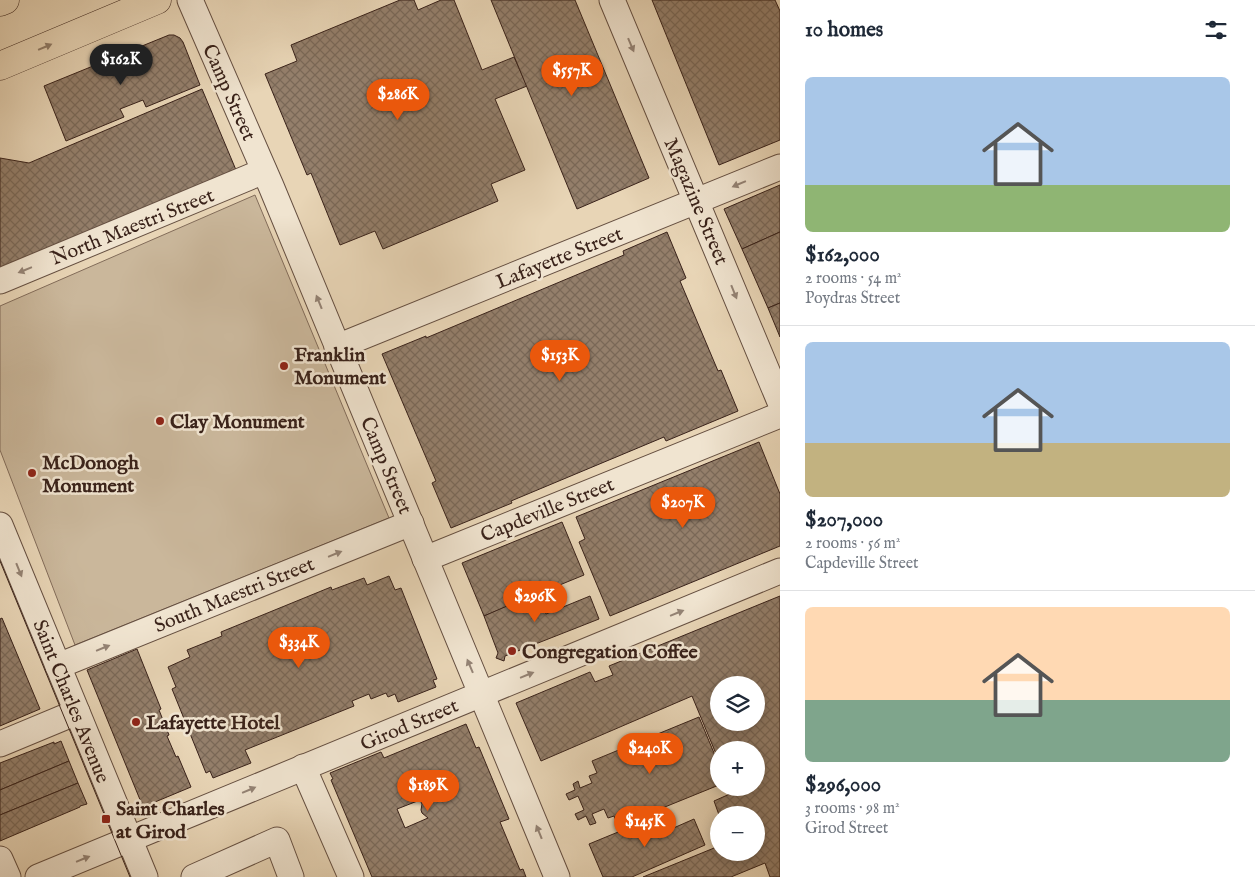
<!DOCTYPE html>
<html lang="en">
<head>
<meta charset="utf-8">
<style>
	body { margin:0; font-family:"IM FELL English",serif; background:#f2f2f3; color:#1f2937; height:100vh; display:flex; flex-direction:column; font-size:19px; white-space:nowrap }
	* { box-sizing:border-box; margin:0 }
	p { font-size:16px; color:#747a83 }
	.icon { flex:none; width:28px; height:28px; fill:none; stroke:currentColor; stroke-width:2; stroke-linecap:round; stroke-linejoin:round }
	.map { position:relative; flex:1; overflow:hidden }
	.side { display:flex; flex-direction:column; background:#fff; width:475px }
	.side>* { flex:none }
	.buttons { position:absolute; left:710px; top:676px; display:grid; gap:10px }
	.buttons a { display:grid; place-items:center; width:55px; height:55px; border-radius:50%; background:#fff; box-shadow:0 2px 12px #0003; font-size:25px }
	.price { position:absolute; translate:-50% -42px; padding:0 11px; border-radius:18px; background:#ea580c; color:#fff; font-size:16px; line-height:32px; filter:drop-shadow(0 1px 2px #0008) }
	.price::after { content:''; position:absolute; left:50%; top:30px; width:15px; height:11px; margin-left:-8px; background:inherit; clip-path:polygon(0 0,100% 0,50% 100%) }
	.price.on { background:#222; color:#fff }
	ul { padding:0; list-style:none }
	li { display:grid; align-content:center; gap:10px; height:265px; padding:0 25px }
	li+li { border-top:1px solid #e0e1e3 }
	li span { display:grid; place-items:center; height:155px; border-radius:8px; color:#555 }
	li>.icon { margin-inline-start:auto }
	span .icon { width:90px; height:90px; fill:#fffc; stroke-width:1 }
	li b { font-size:21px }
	h2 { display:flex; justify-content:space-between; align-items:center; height:60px; padding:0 25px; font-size:21px }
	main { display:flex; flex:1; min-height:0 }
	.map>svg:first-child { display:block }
</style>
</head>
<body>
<main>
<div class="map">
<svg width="780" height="877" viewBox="0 0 780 877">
	<defs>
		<pattern id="building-cross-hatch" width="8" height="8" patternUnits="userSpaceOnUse" patternTransform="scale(1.25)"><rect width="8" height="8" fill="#947f6b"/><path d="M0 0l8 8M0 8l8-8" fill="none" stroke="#7a6857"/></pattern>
	</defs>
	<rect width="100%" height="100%" fill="#e8d5b6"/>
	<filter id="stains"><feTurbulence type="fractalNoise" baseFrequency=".004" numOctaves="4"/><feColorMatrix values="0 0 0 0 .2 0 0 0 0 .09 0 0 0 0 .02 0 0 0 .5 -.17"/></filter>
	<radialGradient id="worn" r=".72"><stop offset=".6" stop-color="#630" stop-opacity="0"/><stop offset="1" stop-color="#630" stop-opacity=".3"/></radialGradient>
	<path fill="#cab79b" stroke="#826c5a" d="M255,195l134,323 -314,127 -75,-195v-144z"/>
	<g fill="url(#building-cross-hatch)" stroke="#39221a" fill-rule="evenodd">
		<path d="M400,0h14l4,10 23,-10h13l28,70 32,-13 13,29 -32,13 30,71 -34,14 7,17 -115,48 -8,-18 -35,14 -29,-72 -4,2 -42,-101 32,-13 -6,-16z"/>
		<path d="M491,0h84l74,178 -72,31z"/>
		<path d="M652,0h123l5,11v129l-61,25z"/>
		<path d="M169,35h5l6,3 3,4 17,43 -54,22 -3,-7 -23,9 4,8 -58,24 -22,-55z"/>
		<path d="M202,89l34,81 -236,100v-112l29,5z"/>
		<path d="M780,185v47l-38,17 -18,-40z"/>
		<path d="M667,232l19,46 -6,3 38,90 3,-1 17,41 -72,30 -2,-4 -153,64 1,2 -61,25 -19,-45 4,-2 -54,-127 44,-18v2l198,-83 -1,-4z"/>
		<path d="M780,232v71l-12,5 -26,-59z"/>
		<path d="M780,303v34l-12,-29z"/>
		<path d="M759,442l21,52v52l-170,70 -31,-74 6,-3 -9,-22z"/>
		<path d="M562,522l22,53 -100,41 -22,-53z"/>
		<path d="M389,576l6,14 6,-2 36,91 -4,1 3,7 -38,15 -3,-8 -7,3 -2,-4 -15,6 -2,-5 -17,7 2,5 -109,44 6,13 -38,15 -3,-7 -4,2 -34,-84 4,-2 -8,-20 22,-10 -3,-7 35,-14 -1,-4 110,-45 1,3 32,-12 3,7z"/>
		<path d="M537,593l9,21 44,-18 9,23 -94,37 -1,5 -8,-3 2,-5 -14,-37z"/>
		<path d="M780,596v281h-10l-5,-14 -34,14h-88l76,-31v6h37v-37h-37l-5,-14 18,-8 -2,-5h26v-38h-37v11l-27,-65 -151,65 -25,-58 74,-31 5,10 18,-7 -4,-9zM719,685h37v37h-37z"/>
		<path d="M2,618l38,91 -40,17v-107z"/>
		<path d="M137,649l24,60 -2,1 10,25 -2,1 9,21 2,-1 13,31 -48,20 -56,-137z"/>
		<path d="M699,717l20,48v20l-101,41 -4,-10 -6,2 -4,-9 -12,5 4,9 -6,2 -4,-9 -8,4 -3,-6 9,-4 -6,-14 -9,4 -3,-6 9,-4 -2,-6 5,-3 2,7 12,-5 -3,-7 8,-3 -5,-12z"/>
		<path d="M466,724l10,24 3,-1 30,72 -9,3 20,48 3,-1 3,8h-154l-41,-97 2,-1 -3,-6 51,-21 3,6zM420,800l2,4 -1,6 1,3 6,5 -23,10 -8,-19z"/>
		<path d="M61,741l8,20 -69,29v-27l54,-21v2z"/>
		<path d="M69,761l9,22 -78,32v-25z"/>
		<path d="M78,783l9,21 -7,2v1l-80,34v-26z"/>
		<path d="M665,819l4,11 25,-11 11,26 -73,32h-29l-14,-33 34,-14 2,6z"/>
	</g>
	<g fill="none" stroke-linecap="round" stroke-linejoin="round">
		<g stroke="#654f41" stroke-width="27">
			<g id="minor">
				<path d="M190,0l81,186 286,691"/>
				<path d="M612,0l168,402"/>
				<path d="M0,281l264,-110"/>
				<path d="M337,347l443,-180"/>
				<path d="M0,525l145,352"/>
				<path d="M425,559l355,-144"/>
				<path d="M58,666l353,-143"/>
				<path d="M0,744l77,-32"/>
				<path d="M303,767l48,110"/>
				<path d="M0,859l8,18"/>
				<path d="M38,877l742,-306"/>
				<path d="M194,877l83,-37 14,37"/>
			</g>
		</g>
		<g stroke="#39221a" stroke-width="29">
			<g id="major">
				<path d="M0,2l5,-2"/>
				<path d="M0,66l157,-66"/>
			</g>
		</g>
		<use href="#minor" stroke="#f0e4d0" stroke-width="25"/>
		<use href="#major" stroke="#e8d5b6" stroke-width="28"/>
		<path stroke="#39221a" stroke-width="1" d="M0,561l130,316"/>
	</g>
	<defs><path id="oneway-solid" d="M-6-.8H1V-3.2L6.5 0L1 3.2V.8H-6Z" transform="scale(1.25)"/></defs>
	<g fill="#948375">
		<use href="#oneway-solid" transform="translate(631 45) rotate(67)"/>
		<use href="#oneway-solid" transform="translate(739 184) rotate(157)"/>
		<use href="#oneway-solid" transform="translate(25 270) rotate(158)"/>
		<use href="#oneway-solid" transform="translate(734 292) rotate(68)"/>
		<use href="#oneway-solid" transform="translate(319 302) rotate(-112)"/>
		<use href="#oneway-solid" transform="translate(335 554) rotate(-22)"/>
		<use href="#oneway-solid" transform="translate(19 570) rotate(68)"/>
		<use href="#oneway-solid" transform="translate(677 613) rotate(-22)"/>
		<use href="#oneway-solid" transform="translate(103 648) rotate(-22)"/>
		<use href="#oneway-solid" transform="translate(470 666) rotate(-113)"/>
		<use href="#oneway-solid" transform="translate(527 675) rotate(-22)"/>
		<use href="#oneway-solid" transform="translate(249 790) rotate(-23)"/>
		<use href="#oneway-solid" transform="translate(539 832) rotate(-112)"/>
		<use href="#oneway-solid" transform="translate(83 859) rotate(-22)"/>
	</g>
	<use fill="#907c68" href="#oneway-solid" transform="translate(45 47) rotate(-23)"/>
	<g fill="#8f2418" stroke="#f0e4d0" stroke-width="2">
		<circle cx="284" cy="366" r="5"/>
		<circle cx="160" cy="421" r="5"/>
		<circle cx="32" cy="473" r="5"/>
		<circle cx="512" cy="651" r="5"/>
		<circle cx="136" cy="722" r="5"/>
		<rect x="101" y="814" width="10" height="10" rx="2.5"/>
	</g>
	<g text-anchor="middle" stroke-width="5" stroke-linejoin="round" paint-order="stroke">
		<g font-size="20" fill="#39221a" stroke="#f0e4d0">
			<text transform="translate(230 92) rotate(66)" y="7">Camp Street</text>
			<text transform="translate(697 201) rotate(67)" y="7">Magazine Street</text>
			<text transform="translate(132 226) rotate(-22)" y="7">North Maestri Street</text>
			<text transform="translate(559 257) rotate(-22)" y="7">Lafayette Street</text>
			<text transform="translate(387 465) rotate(67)" y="7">Camp Street</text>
			<text transform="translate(547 509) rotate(-22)" y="7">Capdeville Street</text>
			<text transform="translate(234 594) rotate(-22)" y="7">South Maestri Street</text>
			<text transform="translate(72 701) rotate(68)" y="7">Saint Charles Avenue</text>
			<text transform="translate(409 724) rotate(-23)" y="7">Girod Street</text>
		</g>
		<g font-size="20" font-weight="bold" fill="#39221a" stroke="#f0e4d0" text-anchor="start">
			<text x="294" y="361">Franklin<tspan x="294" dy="23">Monument</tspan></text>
			<text x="170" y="428">Clay Monument</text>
			<text x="42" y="469">McDonogh<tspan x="42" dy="23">Monument</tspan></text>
			<text x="522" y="658">Congregation Coffee</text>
			<text x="146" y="729">Lafayette Hotel</text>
			<text x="116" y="815">Saint Charles<tspan x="116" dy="23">at Girod</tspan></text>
		</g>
	</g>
	<rect width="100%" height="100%" filter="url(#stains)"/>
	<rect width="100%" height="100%" fill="url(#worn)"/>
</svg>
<div class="buttons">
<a><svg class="icon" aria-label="layers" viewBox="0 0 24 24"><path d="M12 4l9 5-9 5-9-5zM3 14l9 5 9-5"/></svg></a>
<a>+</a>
<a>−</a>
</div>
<b class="price on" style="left:121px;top:86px">$162K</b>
<b class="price" style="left:572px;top:97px">$557K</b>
<b class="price" style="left:398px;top:121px">$286K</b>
<b class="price" style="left:560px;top:382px">$153K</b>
<b class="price" style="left:683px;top:529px">$207K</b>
<b class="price" style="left:535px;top:623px">$296K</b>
<b class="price" style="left:299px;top:669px">$334K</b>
<b class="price" style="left:650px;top:775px">$240K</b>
<b class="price" style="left:428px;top:812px">$189K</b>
<b class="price" style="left:645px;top:848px">$145K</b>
</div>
<section class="side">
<h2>10 homes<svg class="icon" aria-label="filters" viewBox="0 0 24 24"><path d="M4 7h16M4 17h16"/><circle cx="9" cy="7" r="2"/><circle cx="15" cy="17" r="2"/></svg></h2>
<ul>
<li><span style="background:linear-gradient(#a9c7e8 70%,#8fb573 0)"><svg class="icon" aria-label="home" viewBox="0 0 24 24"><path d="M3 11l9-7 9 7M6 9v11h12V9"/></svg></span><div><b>$162,000</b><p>2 rooms · 54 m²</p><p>Poydras Street</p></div></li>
<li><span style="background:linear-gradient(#a9c7e8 65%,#c2b280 0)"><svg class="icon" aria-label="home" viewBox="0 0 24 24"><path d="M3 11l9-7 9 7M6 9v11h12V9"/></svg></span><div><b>$207,000</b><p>2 rooms · 56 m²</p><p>Capdeville Street</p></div></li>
<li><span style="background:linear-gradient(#ffd9b3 60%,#7fa58c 0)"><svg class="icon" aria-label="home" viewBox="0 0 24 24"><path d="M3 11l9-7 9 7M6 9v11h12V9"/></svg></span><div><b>$296,000</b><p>3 rooms · 98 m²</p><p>Girod Street</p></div></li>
</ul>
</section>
</main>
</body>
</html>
